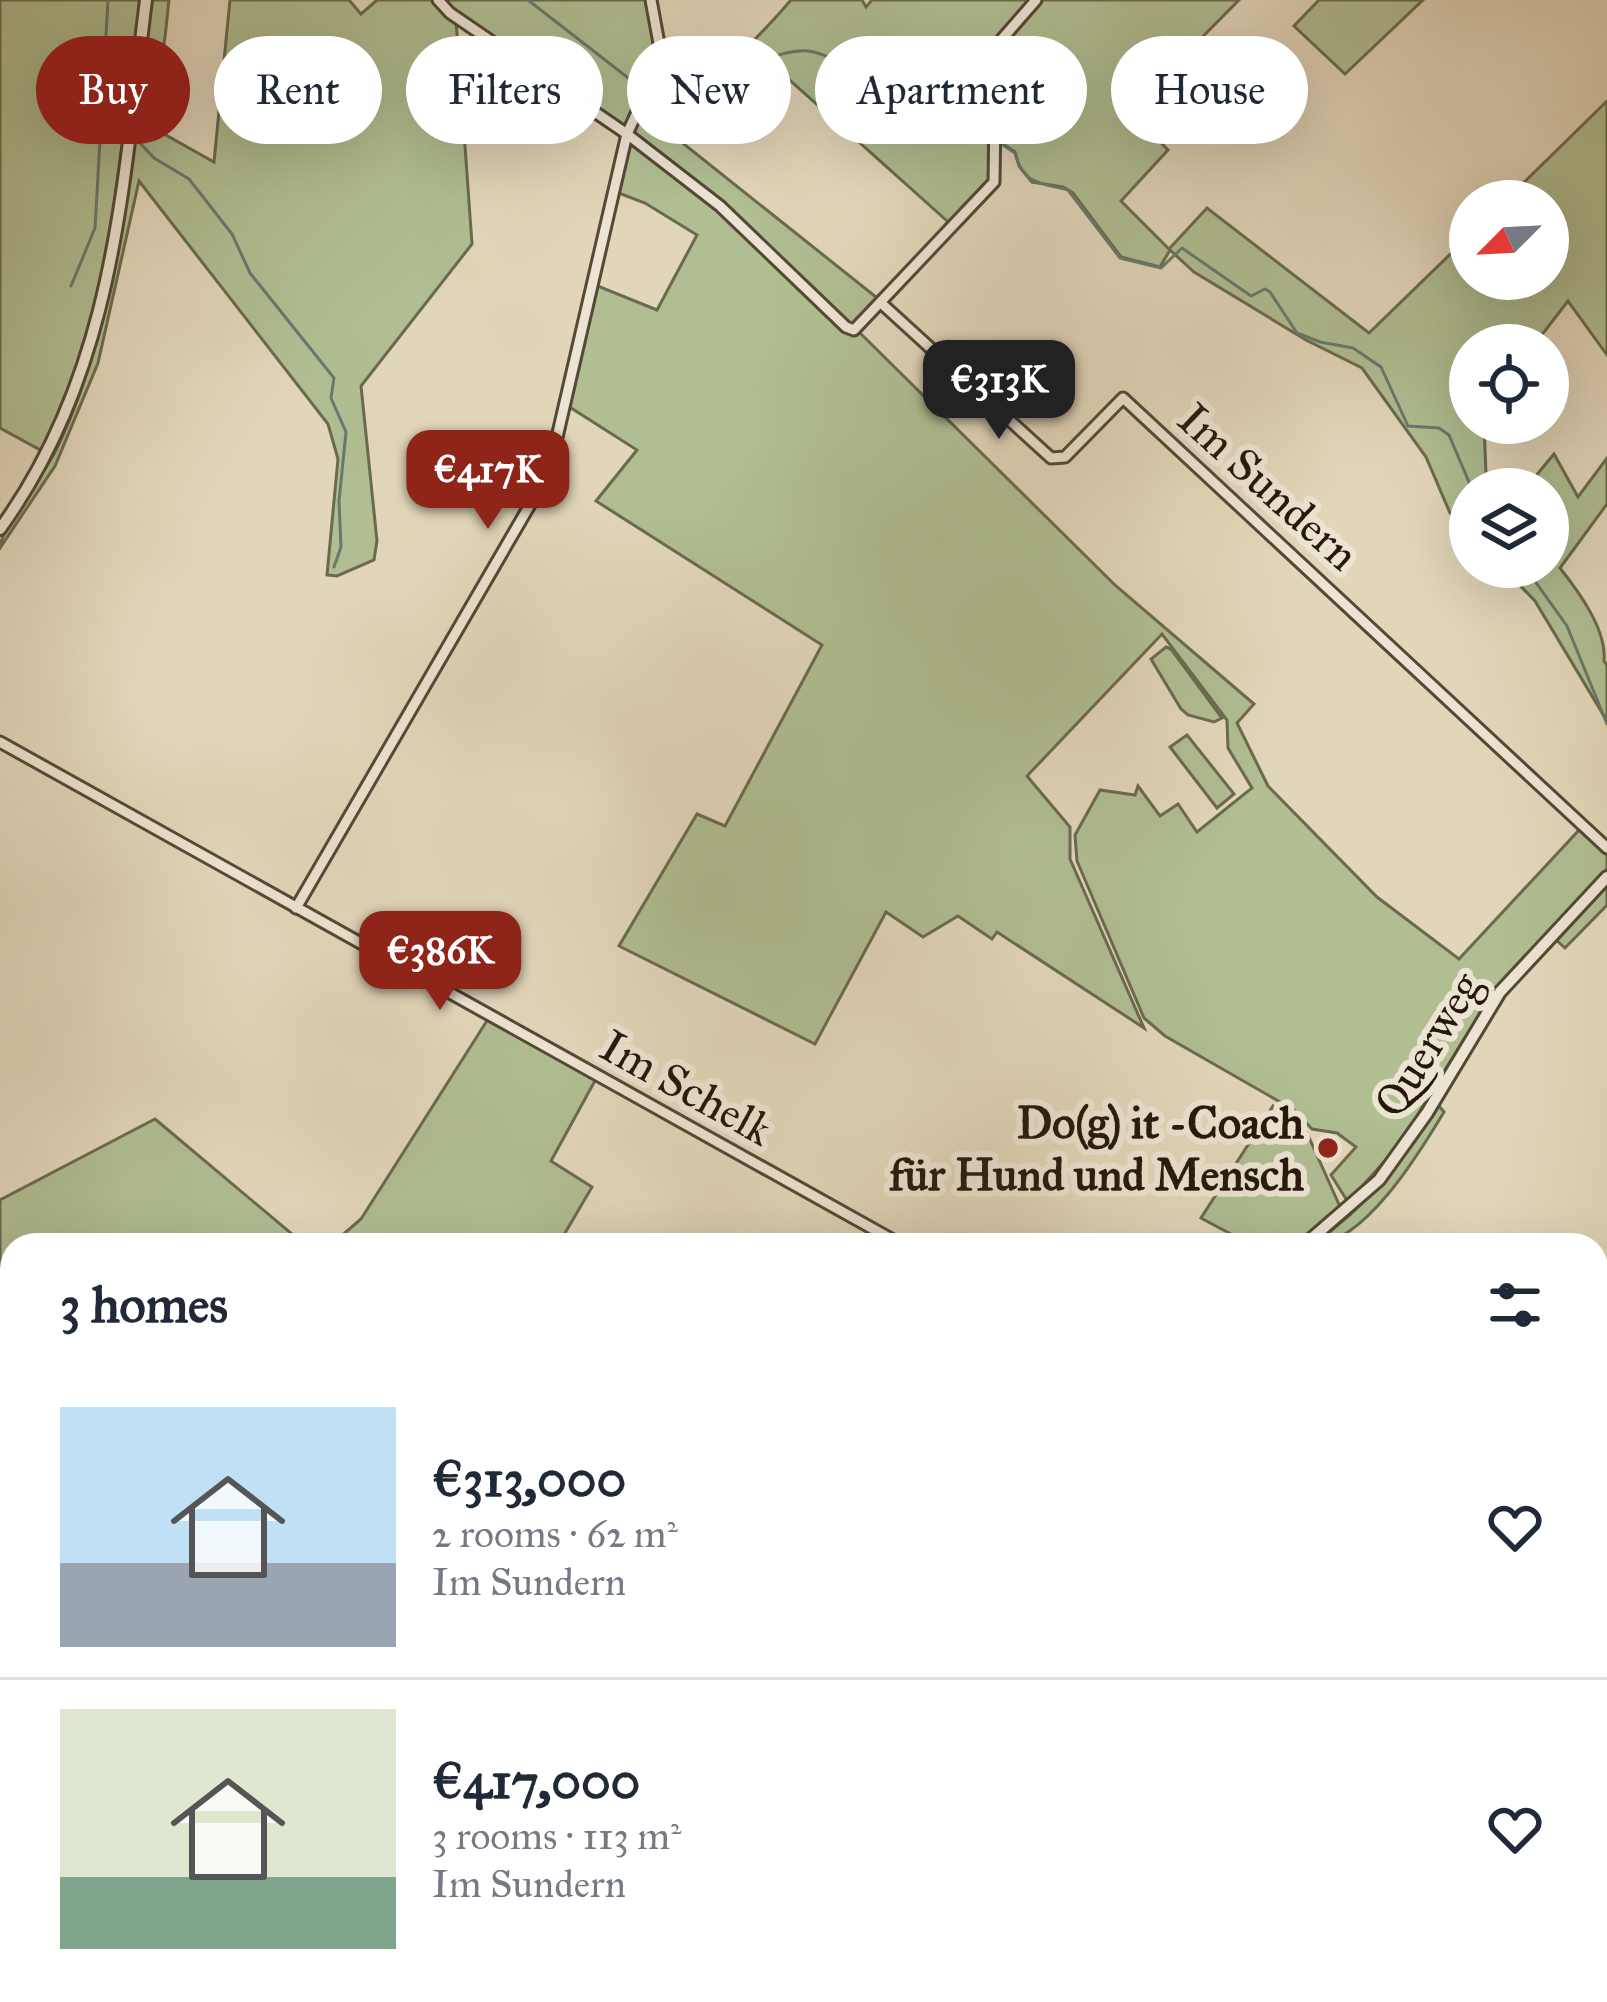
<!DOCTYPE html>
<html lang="en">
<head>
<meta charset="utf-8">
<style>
	body { margin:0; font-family:"IM FELL Great Primer",serif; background:#f6f6f7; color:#1f2937; height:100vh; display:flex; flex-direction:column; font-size:45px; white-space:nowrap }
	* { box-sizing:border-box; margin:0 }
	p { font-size:39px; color:#747a83 }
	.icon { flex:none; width:66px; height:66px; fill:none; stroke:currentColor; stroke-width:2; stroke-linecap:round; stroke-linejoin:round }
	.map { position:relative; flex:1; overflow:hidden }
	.panel { position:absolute; left:0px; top:1233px; width:1608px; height:771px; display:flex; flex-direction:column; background:#fff; border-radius:36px 36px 0 0; box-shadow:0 12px 48px #0002 }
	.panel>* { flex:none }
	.top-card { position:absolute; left:36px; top:36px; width:1536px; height:108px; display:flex; gap:24px }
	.needle { width:78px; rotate:246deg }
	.buttons { position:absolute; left:1449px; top:180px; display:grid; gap:24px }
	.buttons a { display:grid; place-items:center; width:120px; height:120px; border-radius:50%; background:#fff; box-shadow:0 12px 48px #0002; font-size:60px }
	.price { position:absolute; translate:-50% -102px; padding:0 27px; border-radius:24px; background:#8f2418; color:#fff; font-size:39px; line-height:78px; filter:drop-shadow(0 3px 6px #0008) }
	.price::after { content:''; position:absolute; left:50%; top:72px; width:36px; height:27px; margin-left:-18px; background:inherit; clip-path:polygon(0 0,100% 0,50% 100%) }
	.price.active { background:#222; color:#fff }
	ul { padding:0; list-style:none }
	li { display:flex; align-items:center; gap:36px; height:300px; padding:0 60px }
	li+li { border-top:3px solid #e0e1e3 }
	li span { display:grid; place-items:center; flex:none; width:336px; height:240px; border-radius:0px; color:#555 }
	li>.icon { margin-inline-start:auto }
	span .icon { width:144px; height:144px; fill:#fffc; stroke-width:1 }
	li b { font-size:51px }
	h2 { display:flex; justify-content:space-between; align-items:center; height:144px; padding:0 60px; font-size:51px }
	.tag { padding:0 42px; border-radius:54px; background:#fff; box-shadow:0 12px 48px #0002; font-size:42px; line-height:108px }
	.tag.active { background:#8f2418; color:#fff }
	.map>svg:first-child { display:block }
</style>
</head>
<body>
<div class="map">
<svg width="1607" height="2002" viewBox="0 0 1607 2002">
	<rect width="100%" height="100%" fill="#e2d6ba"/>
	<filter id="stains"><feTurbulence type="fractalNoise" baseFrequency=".00167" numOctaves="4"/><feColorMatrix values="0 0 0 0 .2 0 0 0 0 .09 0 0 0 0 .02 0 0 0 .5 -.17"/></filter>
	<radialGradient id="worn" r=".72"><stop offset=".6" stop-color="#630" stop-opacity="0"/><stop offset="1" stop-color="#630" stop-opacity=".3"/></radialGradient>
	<g fill="#b0be92" stroke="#6a6b4e" stroke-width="3">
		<path d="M0,0h142l-41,300 -55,153 -46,-25z"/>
		<path d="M150,0h19c-4,31 -4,84 -32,103z"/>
		<path d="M230,0h119l12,14 16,-14h57l22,20 16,224 -111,142 16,155 -3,19 -37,16 -10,-1 11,-116 -10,-35 -189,-243 -41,182 -43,103 -55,82c0,-19 43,-73 55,-96 49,-98 62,-208 79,-315l14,-12 66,37z"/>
		<path d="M441,0h208l10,49 -4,19 -29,63z"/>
		<path d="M791,0h71l4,7 6,-7h163l-41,44 -2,137 -38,46 -169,-151 -118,46 -2,7 216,172 -25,28 260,257 138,118 -17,19 31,63 109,111 82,62 122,-131 26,27v14l-112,120 -96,156 -51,57 -17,-27 25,-28 -19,-14 -25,-4 -18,-19 -129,-74 -21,-18 -67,-157 -2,-26 25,-45 35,5 3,-9 22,30 18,-12 19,28 55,-44 -24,-40 -1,-28 -65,-86 -135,142 43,51v32l74,169 -147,-96 -5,7 -34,-23 -35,21 -37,-25 -71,132 -196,-98 78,-132 28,12 97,-181 -226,-144 41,-51 -69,-44 25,-122 64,26 40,-75 -52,-32 -29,-11 10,-43 8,-5 87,62 -92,-72 30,-70 6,2 -6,20 10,9c56,-22 84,-51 122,-95z"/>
		<path d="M1039,0h200l-109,110 38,40 -47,51 48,48 38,-41 162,125 101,-98v44h78v-78h-43l102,-100v254l-39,-54 -34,44h-64v78h14l2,51 9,15h-25v45l-20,-21 -24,-56 -64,-89 -56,-28 -112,-68 -24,-22 -10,17 -39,-10 -48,-64 -10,-6 -31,-5 -13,-16 -4,-14 -16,-11v-98z"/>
		<path d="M1319,0h104l-78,74 -51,-48z"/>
		<path d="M1554,454l24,43 29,-39v46l-47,64c19,24 47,62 44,93l3,4v56l-72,-120 -33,-34h46v-78h-23z"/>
		<path d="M1166,647l5,2 51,69 -8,4 -26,-7 -7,-6 -30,-50z"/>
		<path d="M1187,735l47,59 -17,14 -47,-61z"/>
		<path d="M1607,884v21l-42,43 -11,-10z"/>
		<path d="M490,1016l107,61 -46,84 41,26 -34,58h-227l30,-26z"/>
		<path d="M1273,1106l34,27 34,76c-62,50 -71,47 -140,9z"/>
		<path d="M1439,1106l5,6c-24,40 -80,133 -132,133 55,-38 91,-84 127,-139z"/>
		<path d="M155,1119l150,126h-293v59l-12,-14v-90z"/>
		<path d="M12,1411v90l-12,-14v-64z"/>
		<path d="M1607,1652v350h-136l-5,-10h130v-329z"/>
		<path d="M12,1796v56l-12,16v-49z"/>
		<path d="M762,1992h196l10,10h-217z"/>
		<path d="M1177,1992h96v10h-108z"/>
		<path d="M1391,1992h68l5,10h-67z"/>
	</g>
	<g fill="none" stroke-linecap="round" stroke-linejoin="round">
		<g stroke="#68796d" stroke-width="3">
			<path d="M528,0l108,84"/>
			<path d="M649,94l14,17 8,1c34,-21 96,-64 137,-61 22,3 48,20 69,30l-4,29 5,12 14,1 25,-24 10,-2 62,39"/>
			<path d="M104,117l15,7"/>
			<path d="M140,143l14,15 35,21 43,55 18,39 84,105 -3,20 15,34 -7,69 2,46 -7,20"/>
			<path d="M1000,143l15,10c8,32 26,30 53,37l52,68 41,10 21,-20 69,48 14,-7 5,3 27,41 23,9 33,6 28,19 27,59 31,2 10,7 23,54"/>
			<path d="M71,286l24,-58 13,-228"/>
			<path d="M1525,567l42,59 40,98"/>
		</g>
		<g stroke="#544836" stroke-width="15">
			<g id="minor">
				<path d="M438,0l12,13 177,121 93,72 126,121 8,3 140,-148 2,-136 40,-46"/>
				<path d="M881,303l170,155 14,-1 58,-59 484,450"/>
				<path d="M0,742l902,503"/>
				<path d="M296,908l253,-436 78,-338 30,-65 3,-20 -9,-49"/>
				<path d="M1596,1414l11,1"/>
				<path d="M1278,1992l1,10"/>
				<path d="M1464,1992l6,10"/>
			</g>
		</g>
		<g stroke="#544836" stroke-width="16">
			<g id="tertiary">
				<path d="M0,529c115,-159 122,-340 146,-529"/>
				<path d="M1304,1245l75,-65 48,-67 73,-121 107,-115"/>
				<path d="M0,1295l12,13"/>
				<path d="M0,1647l12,-24"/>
				<path d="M337,2002l12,-10"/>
			</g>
		</g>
		<use href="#minor" stroke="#ece4d2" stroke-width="9"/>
		<use href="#tertiary" stroke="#ece4d2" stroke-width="10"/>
	</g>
	<circle fill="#8f2418" stroke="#ece4d2" stroke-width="4.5" cx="1328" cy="1148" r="12"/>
	<g text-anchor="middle" stroke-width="12" stroke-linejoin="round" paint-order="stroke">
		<g font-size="45" fill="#24180a" stroke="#ece4d2">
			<text transform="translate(1269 486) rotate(42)" y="16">Im Sundern</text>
			<text transform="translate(1427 1044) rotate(-58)" y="16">Querweg</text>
			<text transform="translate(687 1087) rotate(29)" y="16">Im Schelk</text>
		</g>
		<g font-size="45" font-weight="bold" fill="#24180a" stroke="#ece4d2" text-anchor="end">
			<text x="1304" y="1138">Do(g) it -Coach<tspan x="1304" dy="52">für Hund und Mensch</tspan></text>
		</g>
	</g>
	<rect width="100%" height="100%" filter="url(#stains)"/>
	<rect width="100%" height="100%" fill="url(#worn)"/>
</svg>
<div class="buttons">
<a><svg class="needle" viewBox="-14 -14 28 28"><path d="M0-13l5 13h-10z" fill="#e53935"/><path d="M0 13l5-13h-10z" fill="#747a83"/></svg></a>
<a><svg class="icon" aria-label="locate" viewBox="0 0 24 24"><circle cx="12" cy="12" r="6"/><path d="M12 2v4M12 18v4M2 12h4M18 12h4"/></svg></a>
<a><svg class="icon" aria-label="layers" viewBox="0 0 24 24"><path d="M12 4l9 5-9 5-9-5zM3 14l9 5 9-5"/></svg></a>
</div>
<b class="price active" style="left:999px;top:442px">€313K</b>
<b class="price" style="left:488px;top:532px">€417K</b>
<b class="price" style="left:440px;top:1013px">€386K</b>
<div class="top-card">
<a class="tag active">Buy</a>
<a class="tag">Rent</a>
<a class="tag">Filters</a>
<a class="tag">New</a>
<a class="tag">Apartment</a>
<a class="tag">House</a>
</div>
<section class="panel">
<h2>3 homes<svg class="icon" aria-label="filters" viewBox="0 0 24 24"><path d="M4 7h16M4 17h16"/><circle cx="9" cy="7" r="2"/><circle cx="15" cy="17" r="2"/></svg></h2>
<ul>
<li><span style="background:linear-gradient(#bfe0f5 65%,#9aa5b1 0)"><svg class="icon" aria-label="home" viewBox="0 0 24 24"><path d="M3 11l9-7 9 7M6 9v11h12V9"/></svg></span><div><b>€313,000</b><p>2 rooms · 62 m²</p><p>Im Sundern</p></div><svg class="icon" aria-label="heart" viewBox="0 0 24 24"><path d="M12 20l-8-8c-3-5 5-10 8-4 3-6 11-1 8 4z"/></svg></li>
<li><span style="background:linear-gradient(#dfe7d0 70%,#7fa58c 0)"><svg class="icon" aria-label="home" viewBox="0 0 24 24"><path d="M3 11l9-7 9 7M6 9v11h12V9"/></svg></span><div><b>€417,000</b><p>3 rooms · 113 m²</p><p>Im Sundern</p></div><svg class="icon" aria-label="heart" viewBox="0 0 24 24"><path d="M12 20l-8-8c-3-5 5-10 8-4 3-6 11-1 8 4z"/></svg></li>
</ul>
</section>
</div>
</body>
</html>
